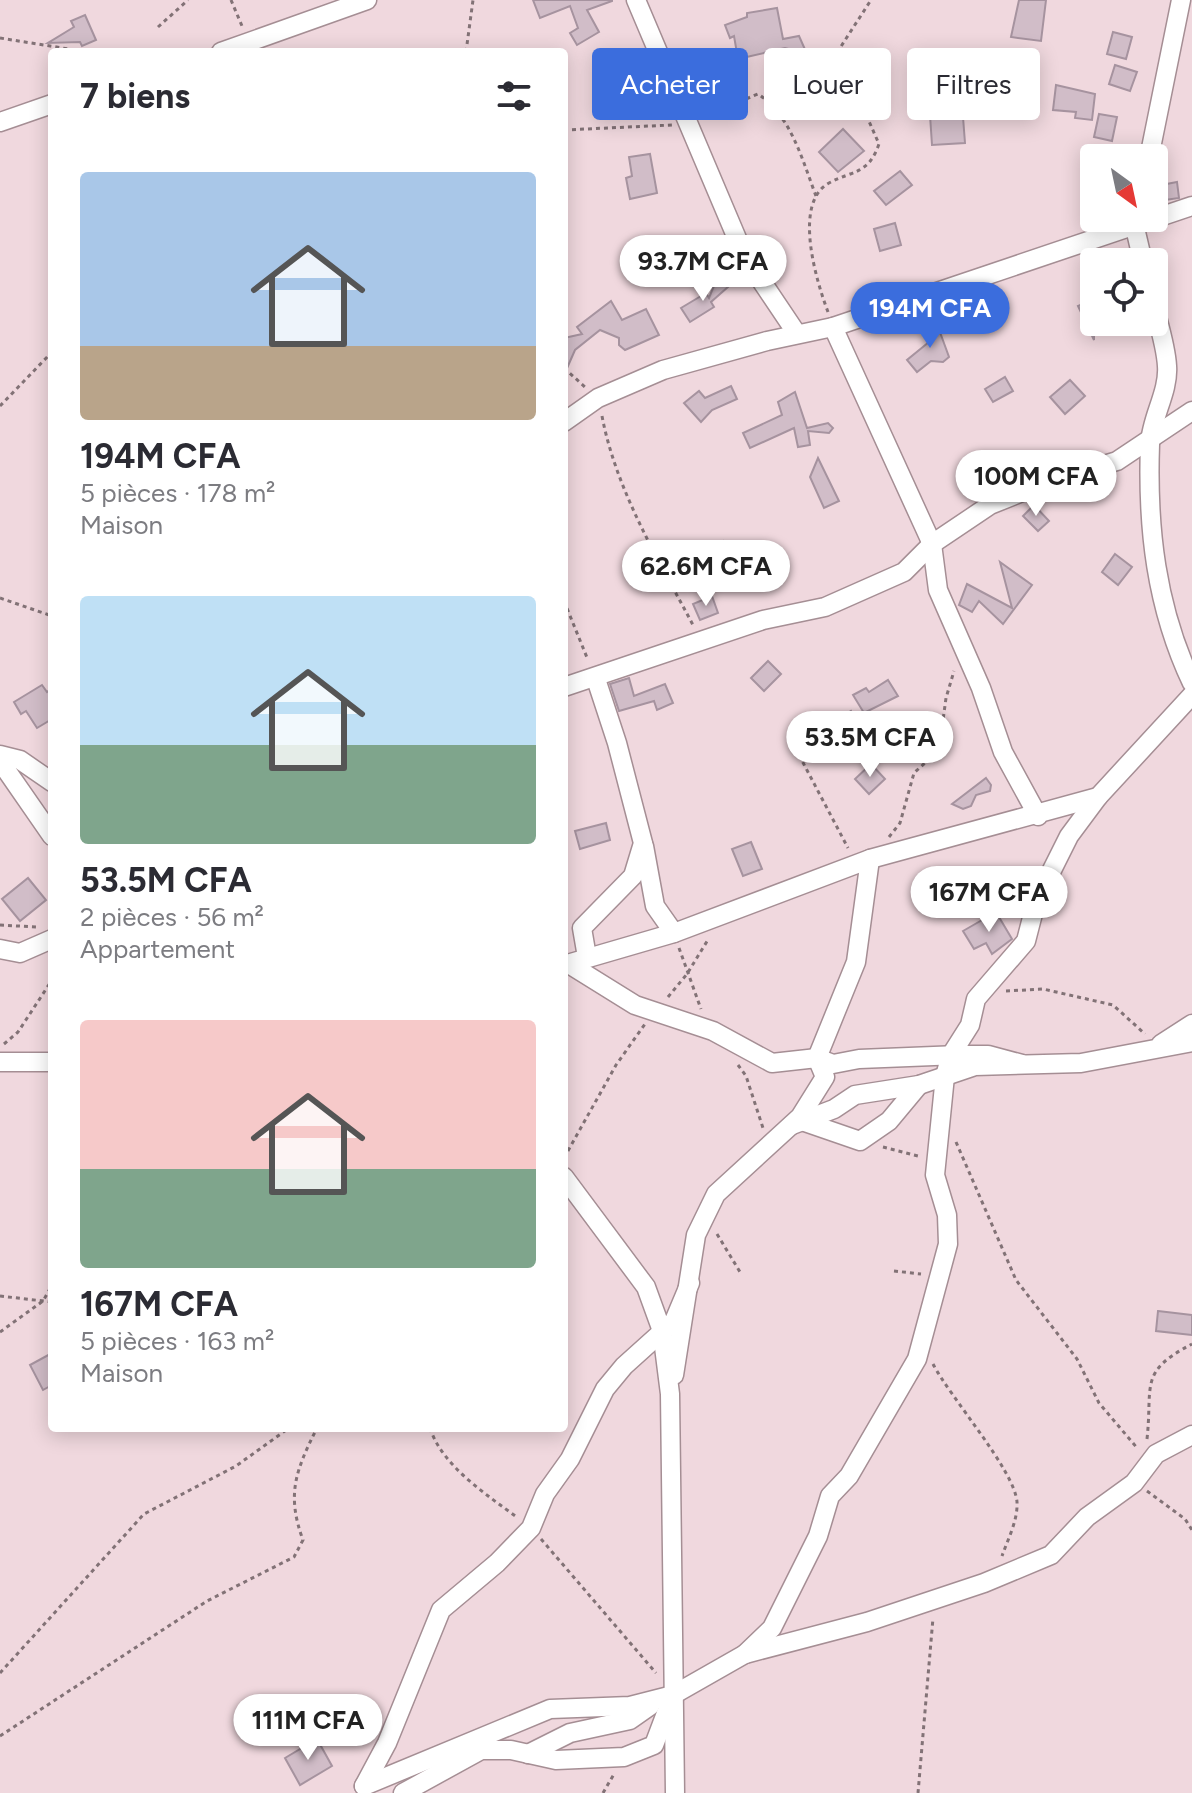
<!DOCTYPE html>
<html lang="fr">
<head>
<meta charset="utf-8">
<style>
	body { margin:0; font-family:Figtree,sans-serif; background:#f2f2f3; color:#2b2b33; height:100vh; display:flex; flex-direction:column; font-size:30px; white-space:nowrap }
	* { box-sizing:border-box; margin:0 }
	p { font-size:26px; color:#7c7c81 }
	.icon { flex:none; width:44px; height:44px; fill:none; stroke:currentColor; stroke-width:2; stroke-linecap:round; stroke-linejoin:round }
	.map { position:relative; flex:1; overflow:hidden }
	.panel { position:absolute; left:48px; top:48px; width:520px; height:1384px; display:flex; flex-direction:column; background:#fff; border-radius:8px; box-shadow:0 4px 20px #0003 }
	.panel>* { flex:none }
	.hud { position:absolute; left:592px; top:48px; width:480px; height:72px; display:flex; gap:16px }
	.needle { width:52px; rotate:147deg }
	.buttons { position:absolute; left:1080px; top:144px; display:grid; gap:16px }
	.buttons a { display:grid; place-items:center; width:88px; height:88px; border-radius:8px; background:#fff; box-shadow:0 4px 20px #0003; font-size:40px }
	.price { position:absolute; translate:-50% -68px; padding:0 18px; border-radius:28px; background:#fff; color:#222; font-size:26px; line-height:52px; filter:drop-shadow(0 2px 4px #0008) }
	.price::after { content:''; position:absolute; left:50%; top:48px; width:24px; height:18px; margin-left:-12px; background:inherit; clip-path:polygon(0 0,100% 0,50% 100%) }
	.price.active { background:#3b6ddd; color:#fff }
	ul { padding:0; list-style:none }
	li { display:grid; align-content:center; gap:16px; height:424px; padding:0 32px }
	li span { display:grid; place-items:center; height:248px; border-radius:8px; color:#555 }
	li>.icon { margin-inline-start:auto }
	span .icon { width:144px; height:144px; fill:#fffc; stroke-width:1 }
	li b { font-size:34px }
	h2 { display:flex; justify-content:space-between; align-items:center; height:96px; padding:0 32px; font-size:34px }
	.pill { padding:0 28px; border-radius:8px; background:#fff; box-shadow:0 4px 20px #0003; font-size:28px; line-height:72px }
	.pill.active { background:#3b6ddd; color:#fff }
	.map>svg:first-child { display:block }
</style>
</head>
<body>
<div class="map">
<svg width="1192" height="1793" viewBox="0 0 1192 1793">
	<rect width="100%" height="100%" fill="#f0d8de"/>
	<g fill="#d1bdc8" stroke="#a6939f" stroke-width="2">
		<path d="M533,0h79v1l-25,9 12,22 -22,13 -7,-12 8,-5 -8,-22 -30,12z"/>
		<path d="M1019,0h27l-5,41 -30,-4z"/>
		<path d="M777,8l6,31 16,-3 8,18 -22,-6 -47,11 -4,-23 -4,2 -5,-13 22,-8v-4z"/>
		<path d="M85,15l11,25 -14,6 -2,-4 -32,1 26,-16 -3,-6z"/>
		<path d="M1113,32l19,5 -6,22 -19,-5z"/>
		<path d="M706,59l9,26 -24,9 -9,-27z"/>
		<path d="M1115,65l22,7 -7,19 -21,-7z"/>
		<path d="M822,82l7,11 -14,11 -27,10 -7,-15z"/>
		<path d="M1056,85l39,9 -3,26 -17,-2 1,-6 -23,-2z"/>
		<path d="M945,114l1,5 17,-2 2,26 -33,2 -2,-30z"/>
		<path d="M1099,114l18,3 -5,24 -18,-4z"/>
		<path d="M843,129l21,22 -26,21 -19,-20z"/>
		<path d="M650,154l7,39 -27,6 -4,-21 6,-2 -3,-19z"/>
		<path d="M900,171l12,14 -26,20 -12,-14z"/>
		<path d="M1177,182l2,16 -21,3 -2,-15z"/>
		<path d="M895,223l6,22 -21,6 -6,-22z"/>
		<path d="M716,281l13,5 -18,16 3,5 -24,15 -9,-14 25,-15 3,5z"/>
		<path d="M1094,299v41l-16,-34z"/>
		<path d="M611,301l11,19 24,-11 13,26 -34,15 -6,-5v-7l-19,-8 -25,20 -11,25v-37l18,-4 -5,-7z"/>
		<path d="M937,324l12,33 -6,5 -12,-1 -14,11 -10,-12 22,-18 -5,-12z"/>
		<path d="M1005,377l8,14 -20,11 -8,-13z"/>
		<path d="M1070,380l15,16 -20,18 -15,-17z"/>
		<path d="M731,386l6,13 -25,11 -11,12 -17,-19 15,-12 6,7z"/>
		<path d="M795,392l12,36 21,-5 5,5 -4,5 -21,-2 2,14 -12,2 -4,-19 -44,20 -7,-15 39,-18 -4,-13z"/>
		<path d="M818,458l21,43 -15,7 -14,-31z"/>
		<path d="M1034,505l15,16 -11,10 -15,-15z"/>
		<path d="M723,541l10,24 -15,6 -10,-24z"/>
		<path d="M1115,554l17,13 -14,18 -16,-13z"/>
		<path d="M1000,562l32,23 -29,39 -24,-23 -7,11 -13,-7 8,-21 45,24z"/>
		<path d="M712,596l6,17 -18,7 -7,-16z"/>
		<path d="M768,661l13,13 -17,17 -13,-13z"/>
		<path d="M629,678l5,18 31,-12 8,19 -16,7 -3,-9 -35,10 -9,-27z"/>
		<path d="M888,680l10,16 -34,17 -11,-18 13,-7 3,4z"/>
		<path d="M42,685l5,7 5,-4v31l-15,9 -11,-17 -5,3 -7,-12z"/>
		<path d="M851,711l11,16 -18,12 -11,-16z"/>
		<path d="M871,764l14,15 -16,15 -14,-15z"/>
		<path d="M986,778l5,7 -1,6 -14,4 -5,11 -8,3 -11,-5z"/>
		<path d="M606,823l4,17 -30,9 -5,-18z"/>
		<path d="M751,842l11,27 -19,7 -11,-27z"/>
		<path d="M28,878l18,22 -26,21 -18,-22z"/>
		<path d="M996,912l16,27 -20,15 -6,-11 -12,6 -11,-18z"/>
		<path d="M1158,1311l34,4v20l-36,-4z"/>
		<path d="M52,1353v32l-9,5 -13,-25z"/>
		<path d="M317,1739l15,27 -32,19 -15,-27z"/>
	</g>
	<g fill="none" stroke-linecap="round" stroke-linejoin="round">
		<g stroke="#a58e94" stroke-width="21">
			<g id="minor">
				<path d="M636,0l108,255 53,79"/>
				<path d="M221,52l146,-52"/>
				<path d="M0,122l52,-18"/>
				<path d="M1149,158l32,-158"/>
				<path d="M1137,218l-2,10 8,34"/>
				<path d="M1154,306c5,19 12,41 13,60 2,26 -16,52 -17,78 -3,84 6,163 42,239"/>
				<path d="M833,327l99,217 6,46 43,98 22,64 35,64"/>
				<path d="M564,422l34,-24 65,-28 104,-29 66,-14 359,-121"/>
				<path d="M564,687l199,-67 62,-13 79,-35 28,-28 58,-39 57,-23 70,-21 75,-50"/>
				<path d="M0,755l20,5 32,22"/>
				<path d="M0,761l52,75"/>
				<path d="M644,846l11,60 19,27"/>
				<path d="M0,949l20,4 32,-14"/>
				<path d="M587,957l-5,-29 51,-52 10,-33 -26,-100 -21,-64"/>
				<path d="M569,964l66,41 78,26 59,32 45,-5 16,6 26,-5 100,-4h29l34,9"/>
				<path d="M564,965l110,-32 196,-74 228,-62 94,-102"/>
				<path d="M1161,1044l31,-20"/>
				<path d="M0,1062h52"/>
				<path d="M802,1121l58,20 29,-20 30,-36"/>
				<path d="M792,1125l42,-16 21,-14 64,-10 56,-19 106,-3 111,-21"/>
				<path d="M564,1177l82,110 16,44 8,63 5,399"/>
				<path d="M674,1375l22,-140 20,-41 84,-77 25,-40 -8,-19 39,-96 14,-103"/>
				<path d="M745,1654l27,-26 46,-92 12,-40 19,-20 68,-117 31,-115 -1,-29 -12,-40 10,-99 6,-21 19,-30 6,-26 50,-58 10,-39 33,-66 29,-39"/>
				<path d="M528,1754l42,-21 60,-13 20,-14"/>
				<path d="M364,1786l186,-77 80,-3 43,-11 72,-41 122,-32 117,-39 67,-28 36,-38 47,-34 22,-29 36,-19"/>
				<path d="M364,1786l23,-43 54,-133 56,-47 34,-35 14,-34 25,-35 35,-70 19,-23 50,-45 16,-38"/>
				<path d="M403,1793l78,-43h30l45,10 68,-3 30,-12 17,-45"/>
			</g>
		</g>
		<g stroke="#827276" stroke-width="3" stroke-dasharray="4 4" stroke-linecap="butt">
			<path d="M231,0l11,26"/>
			<path d="M158,27l30,-27"/>
			<path d="M0,38l75,12"/>
			<path d="M466,52l7,-52"/>
			<path d="M702,117l56,-23c33,21 45,68 58,102"/>
			<path d="M564,130l108,-5"/>
			<path d="M828,312c-11,-29 -36,-109 1,-129 24,-13 39,-8 50,-39l-41,-93 33,-51"/>
			<path d="M564,368l21,19"/>
			<path d="M0,406l52,-54"/>
			<path d="M602,416c14,74 56,143 91,209"/>
			<path d="M0,598l52,18"/>
			<path d="M564,601l24,59"/>
			<path d="M799,755l49,93"/>
			<path d="M889,837l11,-14 14,-50 25,-23 7,-52 8,-27"/>
			<path d="M0,925l36,2"/>
			<path d="M679,948l22,61"/>
			<path d="M1006,991l37,-2 70,16 32,29"/>
			<path d="M668,997l19,-23 22,-36"/>
			<path d="M4,1044l14,-12 34,-52"/>
			<path d="M738,1065l8,11 17,52"/>
			<path d="M956,1142l60,138 61,79 22,44 39,46"/>
			<path d="M883,1147l35,9"/>
			<path d="M564,1158l52,-93 29,-41"/>
			<path d="M717,1234l23,38"/>
			<path d="M894,1271l27,3"/>
			<path d="M0,1296l52,6"/>
			<path d="M0,1332l43,-31 9,-16"/>
			<path d="M933,1364c17,33 82,107 84,138 1,18 -9,37 -15,54"/>
			<path d="M430,1428c12,38 57,67 88,90"/>
			<path d="M1147,1439c6,-54 -9,-67 45,-95"/>
			<path d="M1147,1491l38,28 7,11"/>
			<path d="M541,1539l115,134"/>
			<path d="M0,1673l144,-159 92,-48 53,-38"/>
			<path d="M0,1736l207,-135 87,-44 9,-17c-17,-46 -7,-70 14,-112"/>
			<path d="M603,1793l11,-19"/>
			<path d="M918,1793l15,-175"/>
		</g>
		<use href="#minor" stroke="#fff" stroke-width="18"/>
	</g>
</svg>
<div class="buttons">
<a><svg class="needle" viewBox="-14 -14 28 28"><path d="M0-13l5 13h-10z" fill="#e53935"/><path d="M0 13l5-13h-10z" fill="#7c7c81"/></svg></a>
<a><svg class="icon" aria-label="locate" viewBox="0 0 24 24"><circle cx="12" cy="12" r="6"/><path d="M12 2v4M12 18v4M2 12h4M18 12h4"/></svg></a>
</div>
<b class="price" style="left:703px;top:303px">93.7M CFA</b>
<b class="price active" style="left:930px;top:350px">194M CFA</b>
<b class="price" style="left:1036px;top:518px">100M CFA</b>
<b class="price" style="left:706px;top:608px">62.6M CFA</b>
<b class="price" style="left:870px;top:779px">53.5M CFA</b>
<b class="price" style="left:989px;top:934px">167M CFA</b>
<b class="price" style="left:308px;top:1762px">111M CFA</b>
<div class="hud">
<a class="pill active">Acheter</a>
<a class="pill">Louer</a>
<a class="pill">Filtres</a>
</div>
<section class="panel">
<h2>7 biens<svg class="icon" aria-label="filters" viewBox="0 0 24 24"><path d="M4 7h16M4 17h16"/><circle cx="9" cy="7" r="2"/><circle cx="15" cy="17" r="2"/></svg></h2>
<ul>
<li><span style="background:linear-gradient(#a9c7e8 70%,#b9a48a 0)"><svg class="icon" aria-label="home" viewBox="0 0 24 24"><path d="M3 11l9-7 9 7M6 9v11h12V9"/></svg></span><div><b>194M CFA</b><p>5 pièces · 178 m²</p><p>Maison</p></div></li>
<li><span style="background:linear-gradient(#bfe0f5 60%,#7fa58c 0)"><svg class="icon" aria-label="home" viewBox="0 0 24 24"><path d="M3 11l9-7 9 7M6 9v11h12V9"/></svg></span><div><b>53.5M CFA</b><p>2 pièces · 56 m²</p><p>Appartement</p></div></li>
<li><span style="background:linear-gradient(#f6c9c9 60%,#7fa58c 0)"><svg class="icon" aria-label="home" viewBox="0 0 24 24"><path d="M3 11l9-7 9 7M6 9v11h12V9"/></svg></span><div><b>167M CFA</b><p>5 pièces · 163 m²</p><p>Maison</p></div></li>
</ul>
</section>
</div>
</body>
</html>
